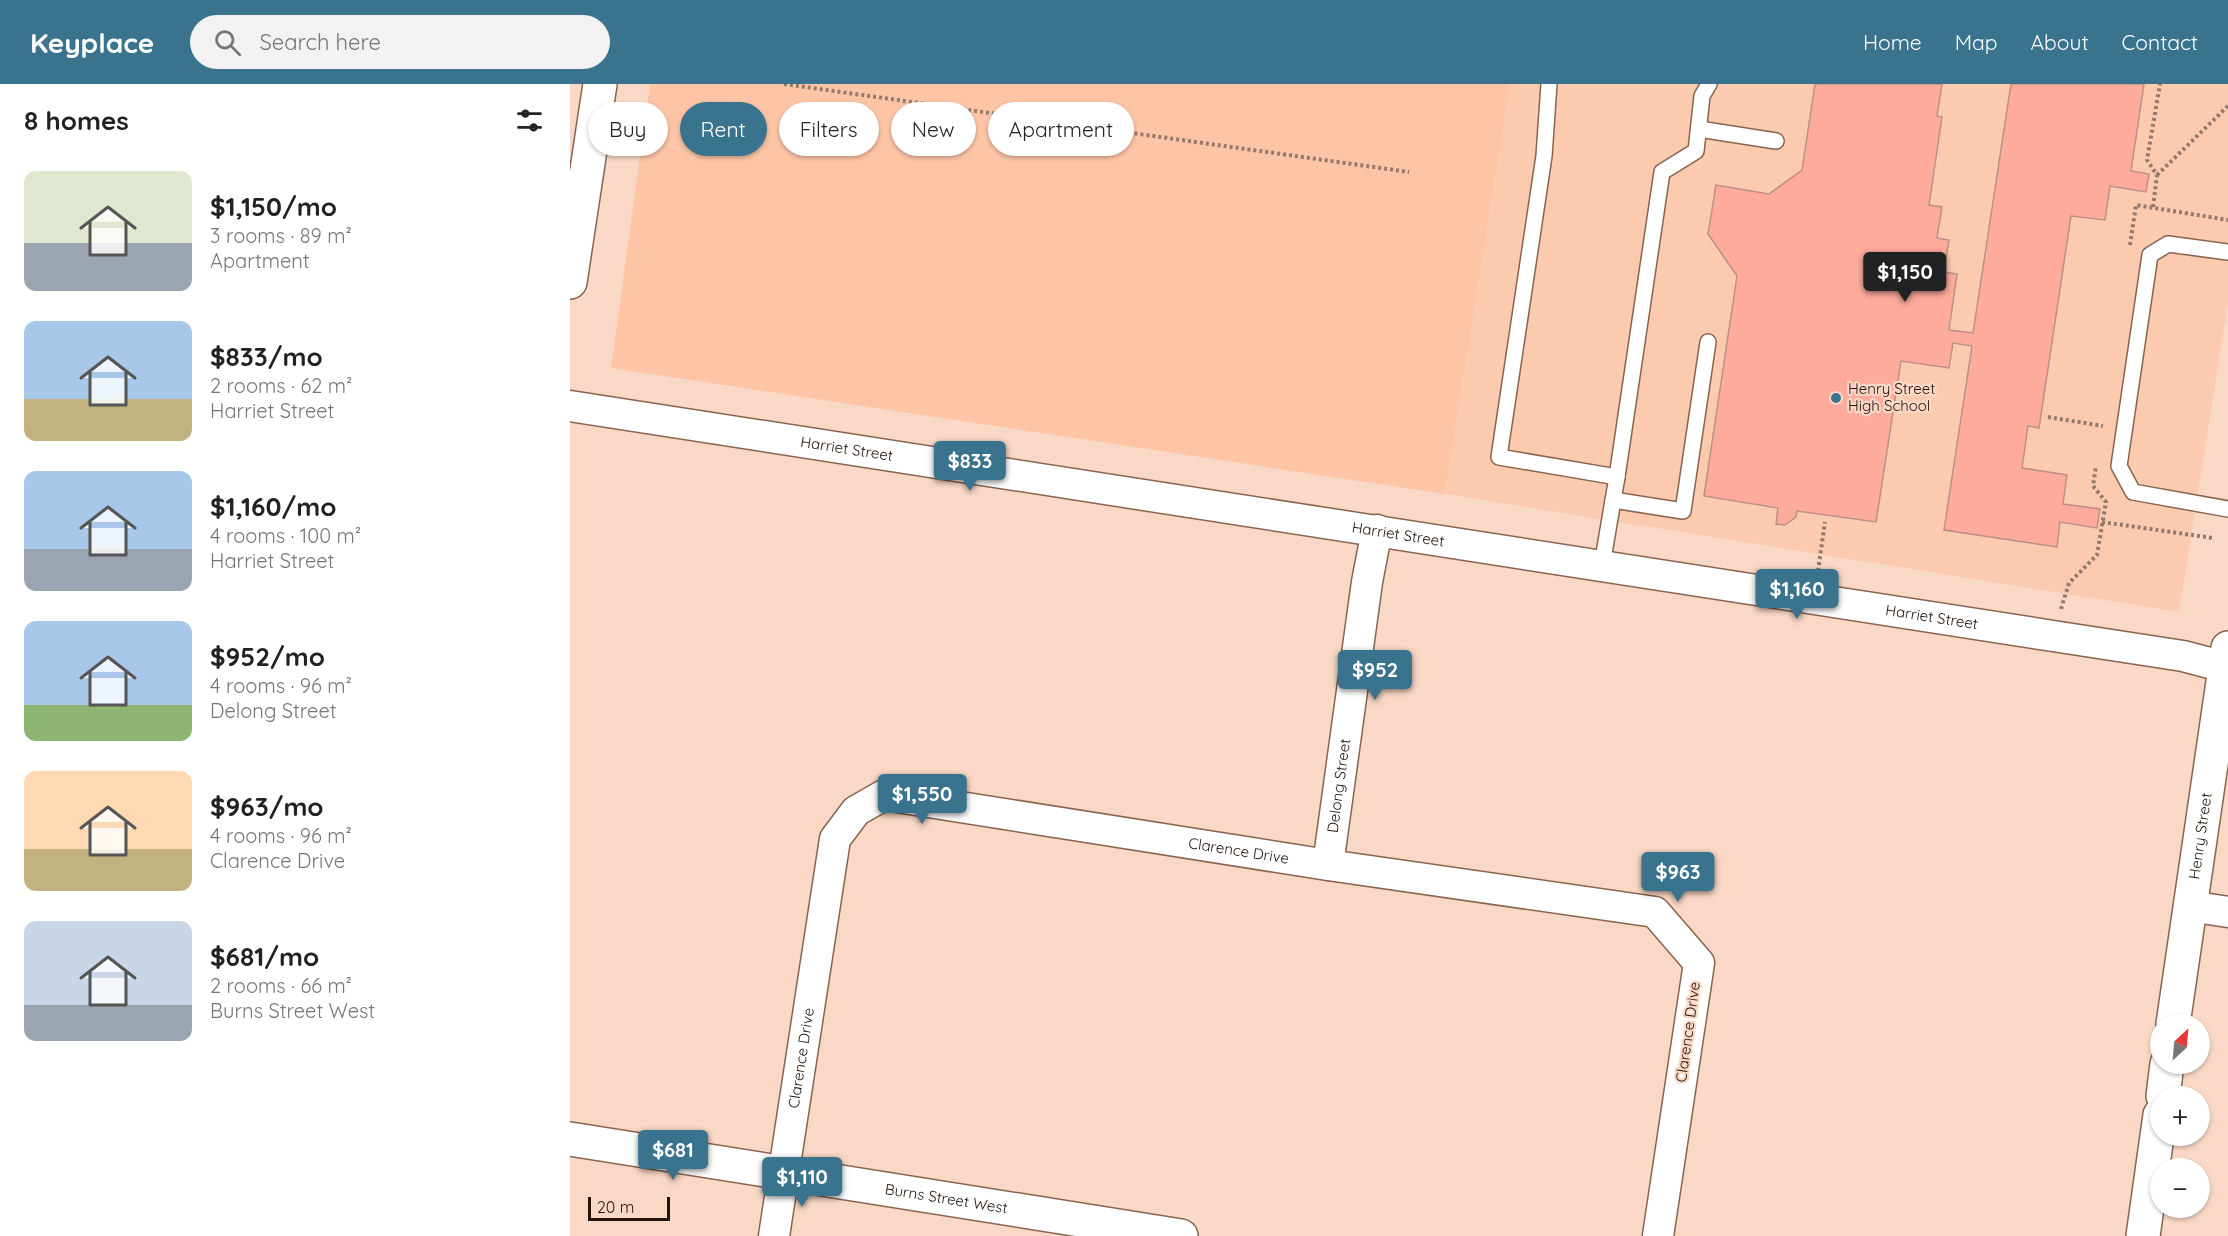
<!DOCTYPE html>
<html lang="en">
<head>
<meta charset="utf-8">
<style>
	body { margin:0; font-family:Quicksand,sans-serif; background:#f2f2f2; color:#222; height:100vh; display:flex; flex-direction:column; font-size:22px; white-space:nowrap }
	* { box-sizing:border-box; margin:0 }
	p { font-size:20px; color:#767676 }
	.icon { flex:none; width:33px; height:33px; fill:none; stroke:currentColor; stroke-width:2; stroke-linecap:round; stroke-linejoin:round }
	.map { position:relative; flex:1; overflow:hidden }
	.side { display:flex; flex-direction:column; background:#fff; width:570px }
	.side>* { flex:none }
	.guide { position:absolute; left:18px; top:18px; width:570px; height:54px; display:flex; gap:12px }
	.needle { width:39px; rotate:26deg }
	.controls { position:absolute; left:1580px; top:930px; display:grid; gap:12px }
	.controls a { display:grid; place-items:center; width:60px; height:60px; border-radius:50%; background:#fff; box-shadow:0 2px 4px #0004; font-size:30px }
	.scale { position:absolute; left:18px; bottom:15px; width:82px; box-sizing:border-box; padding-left:6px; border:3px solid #22130b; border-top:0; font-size:16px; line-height:21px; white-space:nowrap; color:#22130b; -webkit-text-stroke:4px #fad8c6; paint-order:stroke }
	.price { position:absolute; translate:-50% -51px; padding:0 14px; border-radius:6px; background:#3a738d; color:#fff; font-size:20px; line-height:39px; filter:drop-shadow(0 2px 3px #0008) }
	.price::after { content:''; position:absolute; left:50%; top:36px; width:18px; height:14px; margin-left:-9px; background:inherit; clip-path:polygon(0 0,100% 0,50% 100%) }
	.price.current { background:#222; color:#fff }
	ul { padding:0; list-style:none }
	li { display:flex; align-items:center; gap:18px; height:150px; padding:0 24px }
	li span { display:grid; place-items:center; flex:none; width:168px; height:120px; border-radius:12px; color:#555 }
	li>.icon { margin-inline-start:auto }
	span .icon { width:72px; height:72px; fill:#fffc; stroke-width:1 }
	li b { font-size:26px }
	h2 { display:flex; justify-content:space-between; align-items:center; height:72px; padding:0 24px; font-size:26px }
	.tag { padding:0 21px; border-radius:27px; background:#fff; box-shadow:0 2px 4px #0004; font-size:21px; line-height:54px }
	.tag.current { background:#3a738d; color:#fff }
	header { display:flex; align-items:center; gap:36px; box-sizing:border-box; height:84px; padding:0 30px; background:#3a738d; color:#fff }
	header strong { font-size:28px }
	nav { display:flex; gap:33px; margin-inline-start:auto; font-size:21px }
	.search { width:420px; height:54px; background:#f2f2f2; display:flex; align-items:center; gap:15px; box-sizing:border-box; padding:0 21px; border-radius:33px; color:#767676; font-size:22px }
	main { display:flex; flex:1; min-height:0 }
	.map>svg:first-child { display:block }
</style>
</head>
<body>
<header>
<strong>Keyplace</strong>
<div class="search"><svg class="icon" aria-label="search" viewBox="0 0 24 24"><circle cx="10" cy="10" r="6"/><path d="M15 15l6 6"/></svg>Search here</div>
<nav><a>Home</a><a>Map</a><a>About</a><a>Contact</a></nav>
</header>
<main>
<section class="side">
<h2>8 homes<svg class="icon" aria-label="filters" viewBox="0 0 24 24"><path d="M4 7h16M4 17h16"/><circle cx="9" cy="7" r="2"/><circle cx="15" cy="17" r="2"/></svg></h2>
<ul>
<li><span style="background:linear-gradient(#dfe7d0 60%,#9aa5b1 0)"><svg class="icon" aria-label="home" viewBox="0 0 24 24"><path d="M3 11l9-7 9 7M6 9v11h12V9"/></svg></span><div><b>$1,150/mo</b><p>3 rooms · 89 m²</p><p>Apartment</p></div></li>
<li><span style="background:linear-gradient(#a9c7e8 65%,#c2b280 0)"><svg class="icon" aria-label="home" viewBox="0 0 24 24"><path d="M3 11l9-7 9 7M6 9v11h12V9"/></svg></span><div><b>$833/mo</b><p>2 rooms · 62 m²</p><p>Harriet Street</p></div></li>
<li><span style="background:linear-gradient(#a9c7e8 65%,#9aa5b1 0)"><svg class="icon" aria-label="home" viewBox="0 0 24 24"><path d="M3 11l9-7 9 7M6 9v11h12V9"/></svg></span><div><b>$1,160/mo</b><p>4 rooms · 100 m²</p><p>Harriet Street</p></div></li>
<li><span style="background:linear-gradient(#a9c7e8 70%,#8fb573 0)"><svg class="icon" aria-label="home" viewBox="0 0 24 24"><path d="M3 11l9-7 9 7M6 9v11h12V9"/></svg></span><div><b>$952/mo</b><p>4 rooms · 96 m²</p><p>Delong Street</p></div></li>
<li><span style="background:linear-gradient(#ffd9b3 65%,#c2b280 0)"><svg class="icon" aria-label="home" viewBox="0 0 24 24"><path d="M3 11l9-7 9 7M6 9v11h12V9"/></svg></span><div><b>$963/mo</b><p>4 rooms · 96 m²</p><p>Clarence Drive</p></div></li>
<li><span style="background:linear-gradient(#c9d6e8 70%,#9aa5b1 0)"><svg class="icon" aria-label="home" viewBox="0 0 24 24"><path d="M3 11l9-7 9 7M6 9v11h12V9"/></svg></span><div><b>$681/mo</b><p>2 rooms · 66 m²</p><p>Burns Street West</p></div></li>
</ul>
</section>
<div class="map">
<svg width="1658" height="1152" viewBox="0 0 1658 1152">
	<rect width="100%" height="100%" fill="#fad8c6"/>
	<path fill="#fbcaaf" d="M940,0h718v219l-49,309 -734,-118z"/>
	<path fill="#fdc4a5" d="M80,0h860l-65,410 -834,-126z"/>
	<path fill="#ffab9c" stroke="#bc8f87" stroke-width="1.5" d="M1245,0h127l-5,32 5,1 -13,88 13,2 -5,31 12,2 -5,32 13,2 -8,56 24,3 38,-249h133l-13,87 18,3 -3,18 -36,-6 -5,34 -34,-4 -32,212 -11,-2 -6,42 45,7 -4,29 37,5 -3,19 -37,-6 -3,25 -113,-17 28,-184 -19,-3 -4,25 -48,-7 -25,161 -79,-11 -1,6 -11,8 -9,-1 2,-16 -74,-12 33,-220 -29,-42 8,-49 53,9 33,-24z"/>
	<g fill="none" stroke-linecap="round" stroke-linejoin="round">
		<g stroke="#88644f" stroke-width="18">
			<g id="lane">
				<path d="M979,0l-5,72 -45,301 118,20 45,-305 34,-21 6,-55 7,-12"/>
				<path d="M1129,45l77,12"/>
				<path d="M1658,168l-60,-8 -18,11 -31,211 14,26 95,17"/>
				<path d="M1043,416l70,11 25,-169"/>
				<path d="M1032,481l15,-88"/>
			</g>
		</g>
		<g stroke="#88644f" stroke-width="33">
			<g id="street">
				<path id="s1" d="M0,322l1483,230 130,20 42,11"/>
				<path id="s2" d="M758,781l39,-283 10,-52"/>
				<path d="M1619,822l39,6"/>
				<path id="s3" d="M204,1152l61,-397 21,-28 28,-16 444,70 327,47 44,51 -41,273"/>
			</g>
		</g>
		<g stroke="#88644f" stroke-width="36">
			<g id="secondary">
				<path d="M0,198l30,-198"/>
				<path id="s4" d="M1603,940l55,-376"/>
				<path d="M1593,1012l4,-32"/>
				<path id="s5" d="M0,1055l611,97"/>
				<path d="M1573,1152l17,-121"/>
			</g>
		</g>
		<g stroke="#937a6d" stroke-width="4" stroke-dasharray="3 3" stroke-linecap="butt">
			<path d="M214,0l625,88"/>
			<path d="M1587,91l71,-69"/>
			<path d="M1583,123l4,-32 -10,-15 13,-76"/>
			<path d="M1560,161l6,-40 92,15"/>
			<path d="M1478,333l55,9"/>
			<path d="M1532,438l111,16"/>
			<path d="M1248,487l7,-49"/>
			<path d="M1491,525l8,-26 28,-28 9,-53 -13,-16 3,-20"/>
		</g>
		<use href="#lane" stroke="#fff" stroke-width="15"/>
		<use href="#street" stroke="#fff" stroke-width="30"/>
		<use href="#secondary" stroke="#fff" stroke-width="33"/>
	</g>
	<circle fill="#3a738d" stroke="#fad8c6" stroke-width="2" cx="1266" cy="314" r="6"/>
	<g text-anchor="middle" stroke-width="4.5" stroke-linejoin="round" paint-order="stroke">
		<g font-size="15" fill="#22130b" stroke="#fad8c6" text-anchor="start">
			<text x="1278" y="310">Henry Street<tspan x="1278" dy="17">High School</tspan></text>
		</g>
		<g font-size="15" fill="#22130b" stroke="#fad8c6">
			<text dy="5" stroke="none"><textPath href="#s1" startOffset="280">Harriet Street</textPath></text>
			<text dy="5" stroke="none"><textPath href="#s1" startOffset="838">Harriet Street</textPath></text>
			<text dy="5" stroke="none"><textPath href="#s1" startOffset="1378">Harriet Street</textPath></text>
			<text dy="5" stroke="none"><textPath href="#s2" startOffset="80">Delong Street</textPath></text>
			<text dy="5" stroke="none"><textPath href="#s4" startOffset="190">Henry Street</textPath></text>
			<text dy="5" stroke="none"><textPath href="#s3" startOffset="828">Clarence Drive</textPath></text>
			<text transform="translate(1118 948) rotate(-82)" y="5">Clarence Drive</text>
			<text dy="5" stroke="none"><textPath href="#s3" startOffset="180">Clarence Drive</textPath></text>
			<text dy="5" stroke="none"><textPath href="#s5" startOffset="381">Burns Street West</textPath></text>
		</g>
	</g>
</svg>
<div class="controls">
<a><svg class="needle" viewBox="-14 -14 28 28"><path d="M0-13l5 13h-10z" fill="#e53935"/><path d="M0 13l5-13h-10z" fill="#767676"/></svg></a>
<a>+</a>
<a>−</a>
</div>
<div class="scale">20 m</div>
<b class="price current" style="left:1335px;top:219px">$1,150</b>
<b class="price" style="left:400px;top:408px">$833</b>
<b class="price" style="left:1227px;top:536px">$1,160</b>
<b class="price" style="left:805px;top:617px">$952</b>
<b class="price" style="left:352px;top:741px">$1,550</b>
<b class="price" style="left:1108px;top:819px">$963</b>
<b class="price" style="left:103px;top:1097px">$681</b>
<b class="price" style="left:232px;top:1124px">$1,110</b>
<div class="guide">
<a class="tag">Buy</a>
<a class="tag current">Rent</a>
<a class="tag">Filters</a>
<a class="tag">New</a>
<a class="tag">Apartment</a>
</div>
</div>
</main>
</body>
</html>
